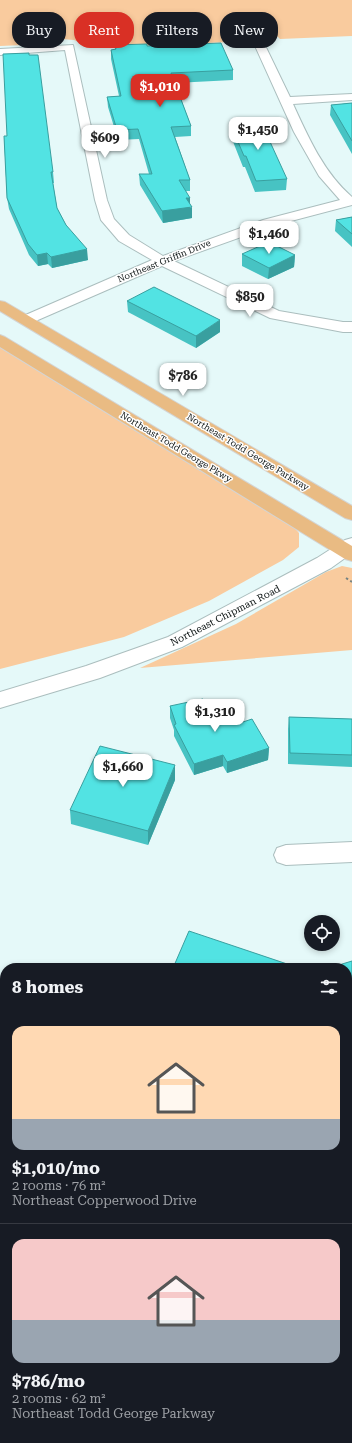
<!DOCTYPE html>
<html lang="en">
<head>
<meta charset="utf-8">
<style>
	body { margin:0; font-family:"Roboto Serif",serif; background:#20242c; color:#f1f3f6; height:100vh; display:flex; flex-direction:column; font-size:15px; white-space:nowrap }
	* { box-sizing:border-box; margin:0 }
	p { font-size:13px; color:#9ea1a6 }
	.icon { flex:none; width:22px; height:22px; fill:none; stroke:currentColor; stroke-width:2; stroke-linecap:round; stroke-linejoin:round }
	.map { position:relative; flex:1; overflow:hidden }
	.sheet { position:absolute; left:0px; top:963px; width:352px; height:480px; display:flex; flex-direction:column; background:#171b24; border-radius:16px 16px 0 0; box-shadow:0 2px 6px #0003 }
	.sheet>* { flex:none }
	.banner { position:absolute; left:12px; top:12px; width:328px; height:36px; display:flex; gap:8px }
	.buttons { position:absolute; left:304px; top:915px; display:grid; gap:8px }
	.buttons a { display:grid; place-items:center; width:36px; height:36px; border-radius:50%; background:#171b24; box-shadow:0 2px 6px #0003; font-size:20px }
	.price { position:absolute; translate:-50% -34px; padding:0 9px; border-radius:8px; background:#fff; color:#222; font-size:13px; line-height:26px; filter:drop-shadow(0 1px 2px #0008) }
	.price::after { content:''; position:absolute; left:50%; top:24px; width:12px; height:9px; margin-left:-6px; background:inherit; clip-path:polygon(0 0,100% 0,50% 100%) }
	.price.current { background:#d93025; color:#fff }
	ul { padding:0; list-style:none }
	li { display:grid; align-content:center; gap:8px; height:212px; padding:0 12px }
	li+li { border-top:1px solid #363941 }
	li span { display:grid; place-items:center; height:124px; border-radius:12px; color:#555 }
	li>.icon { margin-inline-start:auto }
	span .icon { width:72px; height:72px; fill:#fffc; stroke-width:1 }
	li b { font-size:17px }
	h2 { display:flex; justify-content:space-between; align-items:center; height:48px; padding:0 12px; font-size:17px }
	.pill { padding:0 14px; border-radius:16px; background:#171b24; box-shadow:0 2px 6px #0003; font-size:14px; line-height:36px }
	.pill.current { background:#d93025; color:#fff }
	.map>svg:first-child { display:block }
</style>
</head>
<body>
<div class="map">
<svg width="352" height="1443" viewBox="0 0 352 1443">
	<rect width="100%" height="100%" fill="#e5f9f9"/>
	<g fill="#f9cb9e">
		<path d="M0,0h352v36l-72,3c-9,-11 -36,-10 -48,-2l-1,5 -140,6 -2,-2 -15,-6 -12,-1 -21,1 -17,5 -24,1z"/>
		<path d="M0,342l287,177 12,14v14l-16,13 -74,41 -85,36 -124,32z"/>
		<path d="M342,566l10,2v82l-212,18 96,-44 90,-52z"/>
	</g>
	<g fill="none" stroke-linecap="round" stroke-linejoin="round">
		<g stroke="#abbebe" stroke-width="2">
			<g id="minor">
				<path d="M256,34l5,3 29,60 62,-3v6l-59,4c15,33 31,69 59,93v8l-80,21 -98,35 105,50 64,11h9v10h-9l-73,-14 -108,-52 -131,57 -5,2 -5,-2 -3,-3 3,-3 131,-57 -33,-19 -18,-21 -6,-20 -30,-150 -65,5v-6l73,-4 34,155 7,19 15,16 34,21 100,-36 77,-20 -21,-24 -25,-44 -43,-95z"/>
				<path d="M352,538v15l-21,15 -149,79 -82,31 -100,30v-16l86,-26 82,-29 149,-79 28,-18z"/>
				<path d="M352,842v20l-66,3 -9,-3 -3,-7 3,-7 9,-3z"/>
				<rect x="347" y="1400" width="5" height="34"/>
				<path d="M159,1438h66l-2,5h-66z"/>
			</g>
		</g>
		<g stroke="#d3d5d5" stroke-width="2">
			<g id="major">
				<path d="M0,301l5,1 347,204v14l-7,-2 -345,-207z"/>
				<path d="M0,335l5,2 347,209v15l-7,-2 -345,-212z"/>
			</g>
		</g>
		<path stroke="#768383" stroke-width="2" stroke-dasharray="2.5 2.5" stroke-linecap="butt" d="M346,578l6,4"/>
		<use href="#minor" fill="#fff" fill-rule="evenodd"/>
		<use href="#major" fill="#e9bb83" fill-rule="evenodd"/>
	</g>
	<g fill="#47c3c3">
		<path d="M115,45l32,1 86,24v10l-58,3 16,43v10l-16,1 15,43v11h-4l4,14 2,13 -29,5 -23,-38 -1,-11h10l-10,-35 -21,1 -10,-33 -1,-10 12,-1 -8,-37v-9l4,-1z"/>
		<path d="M352,103v51l-22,-39 1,-10z"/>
		<path d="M230,123l57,56 -1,11 -31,2 -10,-25h-2l-13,-33z"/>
		<path d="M4,136l49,36 1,11h-1l4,25 9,17 22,35 -36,8 -4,-4 -10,2 -9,-11 -20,-46 -2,-11z"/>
		<path d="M352,217v30l-17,-16 1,-11z"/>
		<path d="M242,254l53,1 -1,12 -26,12 -26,-13z"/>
		<path d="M127,301l93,31 -24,16 -68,-36z"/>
		<path d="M170,706l39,8 31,9 29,25 -1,12 -41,13 -4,-7 -29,9 -20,-39v-6l-4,-12z"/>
		<path d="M289,717l63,2v48l-64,-3v-35z"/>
		<path d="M175,780l-27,65 -77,-21 -1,-14z"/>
		<path d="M352,961v90l-4,1 -1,-2v-82z"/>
		<path d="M352,1214v74h-5v-73z"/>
	</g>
	<g fill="#399f9f">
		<path d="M186,198h4v10l2,-1v11l-29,5 -1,-12z"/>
		<path d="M87,249l1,11 -36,8 -1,-11z"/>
		<path d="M47,253l1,11 -10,2 -1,-11z"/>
		<path d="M295,255l-1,12 -26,12 1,-11z"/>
		<path d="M220,320v12l-24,16v-12z"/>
		<path d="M269,748l-1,12 -41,13v-11z"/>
		<path d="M223,755v11l-29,9v-11z"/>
		<path d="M175,765v15l-27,65v-14z"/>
		<path d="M352,1040v11l-4,1 4,-11z"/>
	</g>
	<g fill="#52e3e3" stroke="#399f9f">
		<path d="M221,43l12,27 -62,3 20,53 -20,1 19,53h-11l11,18h-4l6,9 -30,4 -23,-37h13l-14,-45 -21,1 -10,-33 14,-1 -10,-46 5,-1 -1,-4 32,-1v2z"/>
		<path d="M29,53v2h9l15,117h-2l6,36 9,17 21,24 -36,8 -4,-4 -10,2 -9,-11 -21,-46 -3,-62h3l-4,-82z"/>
		<path d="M352,103v38l-21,-36z"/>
		<path d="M261,122l26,57 -31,2 -10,-25h-2l-14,-33z"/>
		<path d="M352,217v17l-16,-14z"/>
		<path d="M269,242l26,13 -26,13 -27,-14z"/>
		<path d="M154,287l66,33 -24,16 -69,-35z"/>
		<path d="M203,699l6,15 21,-7 10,16 12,-4 17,29 -42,14 -4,-7 -29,9 -20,-39 2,-1 -6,-18z"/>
		<path d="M289,717l63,2v36l-62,-2z"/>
		<path d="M100,746l75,19 -27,66 -78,-21z"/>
		<path d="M189,931l110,37h-126z"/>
		<path d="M352,961v80l-5,-11v-62h-18z"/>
		<path d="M352,1214v68l-5,1v-68z"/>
	</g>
	<g text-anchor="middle" stroke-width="3" stroke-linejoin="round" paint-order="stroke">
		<g font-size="9" fill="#0d1414" stroke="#fff">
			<text transform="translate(164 261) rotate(-22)" y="3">Northeast Griffin Drive</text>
			<text transform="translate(176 447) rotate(31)" y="3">Northeast Todd George Pkwy</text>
			<text transform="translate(248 452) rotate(31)" y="3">Northeast Todd George Parkway</text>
		</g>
		<g font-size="10" fill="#0d1414" stroke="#fff">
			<text transform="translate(225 615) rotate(-27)" y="4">Northeast Chipman Road</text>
		</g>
	</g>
</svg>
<div class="buttons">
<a><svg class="icon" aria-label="locate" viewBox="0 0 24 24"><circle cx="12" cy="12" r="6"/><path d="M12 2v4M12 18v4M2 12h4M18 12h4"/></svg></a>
</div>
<b class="price current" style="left:160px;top:108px">$1,010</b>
<b class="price" style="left:258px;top:151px">$1,450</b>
<b class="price" style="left:105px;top:159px">$609</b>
<b class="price" style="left:269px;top:255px">$1,460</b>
<b class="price" style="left:250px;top:318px">$850</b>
<b class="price" style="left:183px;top:397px">$786</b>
<b class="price" style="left:215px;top:733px">$1,310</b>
<b class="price" style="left:123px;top:788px">$1,660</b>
<div class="banner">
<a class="pill">Buy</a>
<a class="pill current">Rent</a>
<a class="pill">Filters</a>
<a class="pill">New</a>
</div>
<section class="sheet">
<h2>8 homes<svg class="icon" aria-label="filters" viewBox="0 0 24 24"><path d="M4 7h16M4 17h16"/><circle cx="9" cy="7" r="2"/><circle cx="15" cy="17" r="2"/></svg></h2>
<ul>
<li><span style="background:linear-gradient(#ffd9b3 75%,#9aa5b1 0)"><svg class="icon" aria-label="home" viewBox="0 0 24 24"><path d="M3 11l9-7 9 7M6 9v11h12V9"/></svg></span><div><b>$1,010/mo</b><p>2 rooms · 76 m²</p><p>Northeast Copperwood Drive</p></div></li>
<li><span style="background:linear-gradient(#f6c9c9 65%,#9aa5b1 0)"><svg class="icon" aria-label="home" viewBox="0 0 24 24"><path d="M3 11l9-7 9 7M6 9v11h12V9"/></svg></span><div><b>$786/mo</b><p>2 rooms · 62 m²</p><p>Northeast Todd George Parkway</p></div></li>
</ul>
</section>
</div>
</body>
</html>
